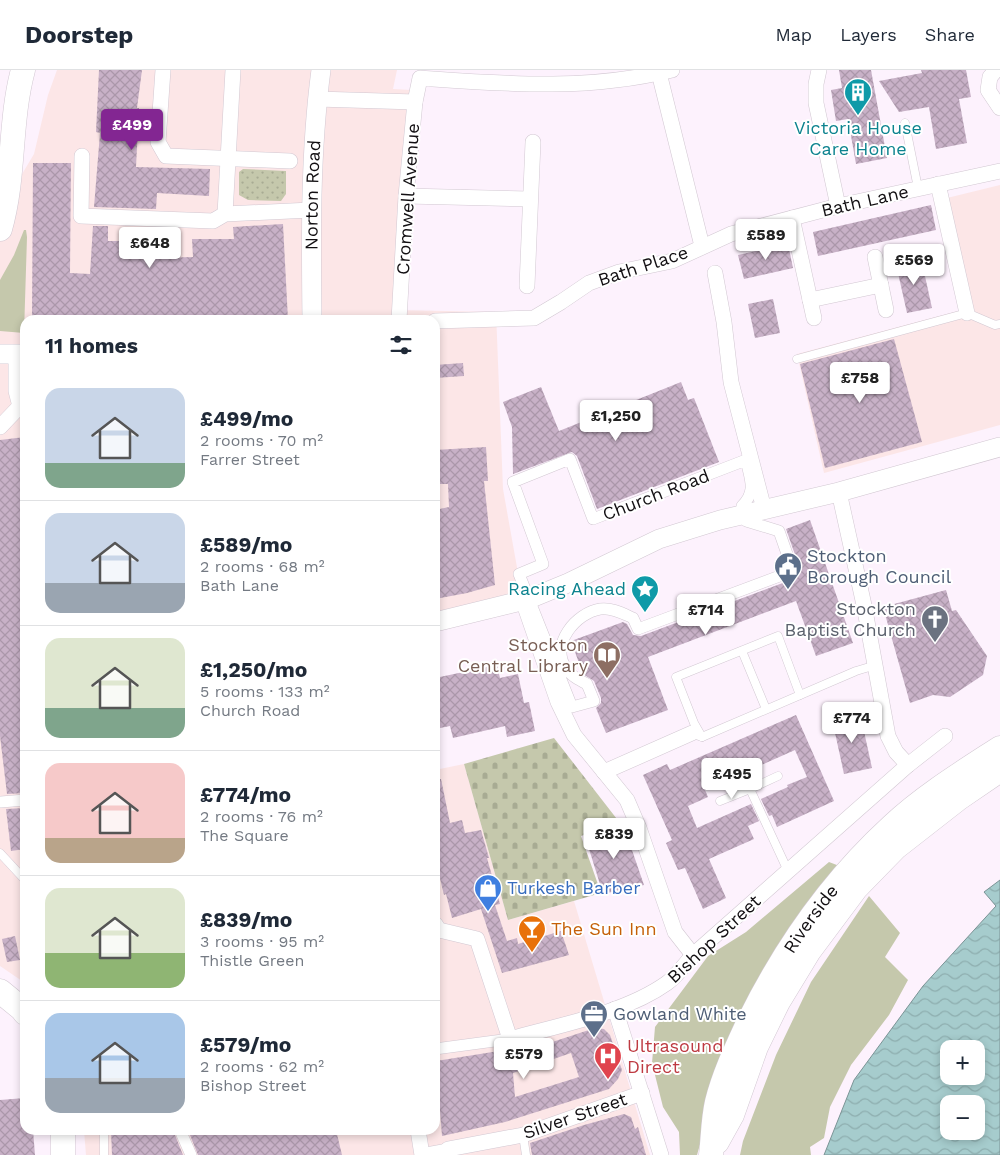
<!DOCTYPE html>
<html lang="en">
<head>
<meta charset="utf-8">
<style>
	body { margin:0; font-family:"Work Sans",sans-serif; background:#f2f2f3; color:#1f2937; height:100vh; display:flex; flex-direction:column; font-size:19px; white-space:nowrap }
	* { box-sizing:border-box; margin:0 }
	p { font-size:16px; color:#747a83 }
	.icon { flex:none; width:28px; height:28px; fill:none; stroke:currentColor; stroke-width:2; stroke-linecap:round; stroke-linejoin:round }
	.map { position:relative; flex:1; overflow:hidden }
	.drawer { position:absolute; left:20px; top:245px; width:420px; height:820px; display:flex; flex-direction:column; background:#fff; border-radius:15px; box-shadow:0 2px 8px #0003 }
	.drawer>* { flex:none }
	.controls { position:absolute; left:940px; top:970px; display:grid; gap:10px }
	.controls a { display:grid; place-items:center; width:45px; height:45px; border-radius:10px; background:#fff; box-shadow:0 2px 8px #0003; font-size:25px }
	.price { position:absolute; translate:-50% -42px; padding:0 11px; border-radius:5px; background:#fff; color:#222; font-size:16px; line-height:32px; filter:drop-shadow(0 1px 2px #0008) }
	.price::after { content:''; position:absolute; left:50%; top:30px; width:15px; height:11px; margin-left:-8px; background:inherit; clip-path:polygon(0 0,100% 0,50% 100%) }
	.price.selected { background:#832692; color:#fff }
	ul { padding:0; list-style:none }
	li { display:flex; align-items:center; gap:15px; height:125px; padding:0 25px }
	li+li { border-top:1px solid #e0e1e3 }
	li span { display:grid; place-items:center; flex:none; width:140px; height:100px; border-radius:15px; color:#555 }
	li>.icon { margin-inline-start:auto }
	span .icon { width:60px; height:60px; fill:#fffc; stroke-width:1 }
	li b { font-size:21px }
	h2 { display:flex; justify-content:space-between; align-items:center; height:60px; padding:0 25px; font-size:21px }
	header { display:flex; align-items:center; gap:30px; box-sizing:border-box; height:70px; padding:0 25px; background:#fff; border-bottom:1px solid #e0e1e3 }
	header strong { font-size:24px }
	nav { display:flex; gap:28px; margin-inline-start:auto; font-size:18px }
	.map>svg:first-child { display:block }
</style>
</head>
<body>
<header>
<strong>Doorstep</strong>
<nav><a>Map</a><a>Layers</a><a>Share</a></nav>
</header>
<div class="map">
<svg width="1000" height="1085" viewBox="0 0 1000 1085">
	<defs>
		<pattern id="cemetery-stones" width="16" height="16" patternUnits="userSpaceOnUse" patternTransform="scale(1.25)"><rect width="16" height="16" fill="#c5c8ac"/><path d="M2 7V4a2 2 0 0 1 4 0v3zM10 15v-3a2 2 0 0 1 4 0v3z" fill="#a8ab93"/></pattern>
		<pattern id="garden-dots" width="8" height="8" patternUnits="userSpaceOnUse" patternTransform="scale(1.25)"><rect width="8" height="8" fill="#c5c8ac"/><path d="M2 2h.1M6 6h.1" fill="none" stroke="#a8ab93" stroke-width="1.8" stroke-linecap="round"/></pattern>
		<pattern id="water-waves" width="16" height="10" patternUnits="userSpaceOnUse" patternTransform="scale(1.25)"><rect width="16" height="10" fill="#a6cccd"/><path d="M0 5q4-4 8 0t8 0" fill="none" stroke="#8eaeaf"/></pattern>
		<pattern id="building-cross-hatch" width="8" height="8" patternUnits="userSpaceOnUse" patternTransform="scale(1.25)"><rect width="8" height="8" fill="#c8b1c7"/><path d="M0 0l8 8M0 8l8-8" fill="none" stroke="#ab97aa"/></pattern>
	</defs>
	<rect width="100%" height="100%" fill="#fdf2fd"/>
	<g fill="#fce6e7">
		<path d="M57,0h340l-4,19 18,1 -16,220 101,2 7,177 20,112 -88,21v-302h-410v663l-25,-17v-755l34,-57 14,-59z"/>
		<path d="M1000,115v240l-176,48 -27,-119 176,-47 -26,-109z"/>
		<path d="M464,694l44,156 66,-19 76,254h-564l-2,-25h351v-360z"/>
	</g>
	<g fill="#c5c8ac">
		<path d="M24,160h2l1,7 -3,96 -24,-2v-51l14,-25z"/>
		<path d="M829,792l13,5 -118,193 -27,95h-17l-1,-23 -16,-25 -11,-44 3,-36 53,-71 38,-24z"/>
		<path d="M869,826l31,37 -15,24 23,23 -19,35 -38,50 -21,42 -6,31 -14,9 1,8h-71l3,-14 33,-86 35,-73z"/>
	</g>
	<path fill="url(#cemetery-stones)" d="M554,668l66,85 -39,13 20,57 -93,27 -44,-156z"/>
	<path fill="url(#garden-dots)" d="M243,99l43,2v23l-5,7 -33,-1 -9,-5v-23z"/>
	<path fill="url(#water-waves)" stroke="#7a9395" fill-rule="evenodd" d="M1000,810v275h-176l30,-75 69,-94 73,-80 -12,-14zM949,979h27v27h-27zM949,1034h27v27h-27z"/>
	<g fill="url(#building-cross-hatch)" fill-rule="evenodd">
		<path d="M99,0h43l-5,38h2l-3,59 74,2 -1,27 -52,-3 -1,16 -62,-2 6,-74 -4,-1z"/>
		<path d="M839,0h32l16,88 -31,6 -8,-45 -12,2 -5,-31 11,-2z"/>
		<path d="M921,0h45l5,27 -12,2 8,44 -31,6 -7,-42 -30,5 -20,-31 43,-8z"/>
		<path d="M33,93h38l-1,110 20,1 3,-48h15v15h28v-14l21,1v30l36,-1 -1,-18h42l-1,-12 50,-3 5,96h-256z"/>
		<path d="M931,135l5,25 -118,26 -5,-24z"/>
		<path d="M788,174l5,24 -49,11 -6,-24z"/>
		<path d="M921,188l11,50 -25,5 -11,-49z"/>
		<path d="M773,229l7,34 -25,5 -7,-34z"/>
		<path d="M894,269l28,103 -97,26 -25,-104z"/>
		<path d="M463,293l1,13 -29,2v-13z"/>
		<path d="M681,312l7,18 6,-2 25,64 -122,47 -20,-53 -5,-4 -59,22 -1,-47 -9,-25 38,-15 18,44z"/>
		<path d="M25,367v356l-18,1 -7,-58v-296z"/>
		<path d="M486,377l2,34h-4l11,104 -28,8 -32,6v-89l14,-3 -1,-23h-13v-34z"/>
		<path d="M810,450l43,123 -37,13 -20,-55 -148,56 20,53 -62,23 -10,-25 5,-5v-5l-7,-17 -11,-7 -12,-33 52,-19 4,2 6,11 8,1 155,-58 3,-3 1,-6 -14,-40z"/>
		<path d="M946,520l6,21 4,-1 31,46 -4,19 -33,22 -17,-2 -23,8 -27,-96z"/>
		<path d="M497,595l3,13 18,-4 6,29 5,-1 6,29 -28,6 -2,-11 -52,12 -3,-12 -15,3v-51z"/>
		<path d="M860,643l12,55 -28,6 -12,-55z"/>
		<path d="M796,645l38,86 -57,26 -5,-12 -3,1 -8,-17 27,-12 -1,-2 20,-8 -12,-27 -90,40 3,7 -20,9 9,22 54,-24 8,17 -11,5 6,13 -45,20 17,39 -23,11 -18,-41 -7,2 -12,-27 6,-3 -29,-65 24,-11 3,6z"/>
		<path d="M435,709h6l9,44 12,-3 3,13 16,-3 8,28h-2l13,46 -5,1 12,36 10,-3 1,6 43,-13 8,24 -67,18 -21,-64 -29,9 -6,-24 -2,1 -9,-37z"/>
		<path d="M25,738v41l-14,2 -5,-42z"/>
		<path d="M623,754l21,61 -41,9 -18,-58z"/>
		<path d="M15,866l5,24 -13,2 -5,-23z"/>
		<path d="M595,958l9,1 6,6 12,35 -4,9 -9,10 -104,33 -63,14 -6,-75 94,-15 1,3zM571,983l8,24 -64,20 -2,-24z"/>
		<path d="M25,1028v32h8l2,25h-35v-55z"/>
		<path d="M624,1044l7,3 4,12 3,-2 8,28h-114l-2,-12 54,-18z"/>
		<path d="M111,1060h62l10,25h-71z"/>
		<path d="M188,1060h148l6,25h-144z"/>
	</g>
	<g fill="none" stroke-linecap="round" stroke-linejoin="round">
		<g stroke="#d2c8d2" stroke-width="9">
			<g id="service">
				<path d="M905,53l13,65"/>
				<path d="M797,289l170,-46 28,12 5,-1"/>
				<path d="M742,581l24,58"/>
				<path d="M699,666l3,1 154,-66 20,-6"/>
				<path d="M702,667l-8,-14 -18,-46 102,-41 22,59"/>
				<path d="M750,719l28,-13"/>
				<path d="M720,731l30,-12 38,82"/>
				<path d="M0,783l25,27"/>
				<path d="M104,1060v25"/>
				<path d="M523,1065l3,20"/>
			</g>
		</g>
		<g stroke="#d2c8d2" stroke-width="12">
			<g id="pedestrian">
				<path d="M570,389l23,60 153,-59c4,19 11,31 -4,46l4,15 33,10 14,40 -155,58 -5,-11c-9,-4 -22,-11 -33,-9 -24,4 -50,35 -34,59 5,8 13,12 21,16l7,17 -22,6 -53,-133 24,-10 -30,-82z"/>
				<path d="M1,732l24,-2"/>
				<path d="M435,979l75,-10"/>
				<path d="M180,1060l11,25"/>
				<path d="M421,1084l27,-5"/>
			</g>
		</g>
		<g stroke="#d2c8d2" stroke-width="16">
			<g id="minor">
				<path d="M163,0l-5,72 8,14 124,5"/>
				<path d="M819,0l-3,14v19l22,103"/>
				<path d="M996,0l-6,7 -2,13 12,18"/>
				<path d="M659,3l43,173"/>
				<path d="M317,29l98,3"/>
				<path d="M82,86l-1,60 132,5 12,-7 86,-4"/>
				<path d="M938,114l29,129"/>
				<path d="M406,126l123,3"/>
				<path d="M225,144l8,-144"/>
				<path d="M792,148l22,100"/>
				<path d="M875,187l11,53"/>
				<path d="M715,203l9,49 7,60 33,127"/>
				<path d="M527,216l6,-144"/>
				<path d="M810,230l71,-15"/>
				<path d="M399,250l7,-124 9,-94 5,-24c87,6 167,13 252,-8"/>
				<path d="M435,251l99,-3 27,-16 28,-19 30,-11 53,-11 59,-27 107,-28 162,-35"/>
				<path d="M16,284v37l4,15"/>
				<path d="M0,357l20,-21 5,4"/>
				<path d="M839,422l25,113 24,131 8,16 12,13"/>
				<path d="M523,531l35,101 16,33 53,65 12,28 36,104 18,23"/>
				<path d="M604,702l88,-39"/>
				<path d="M435,854l4,6 38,9 33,100c50,-14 115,-26 157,-56 10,-7 18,-19 26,-28l215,-190 37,-29"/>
				<path d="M615,939l46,146"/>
				<path d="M418,1060l4,25"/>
				<path d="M448,1079l75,-14 119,-42"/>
			</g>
		</g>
		<g stroke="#d2c8d2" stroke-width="20">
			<g id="tertiary">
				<path id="s1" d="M312,250c-1,-84 -2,-167 9,-250"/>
				<path d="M0,284h25"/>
				<path d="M435,552l94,-23 39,-16 91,-44 61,-19 119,-28 161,-45"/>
			</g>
		</g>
		<g stroke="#d2c8d2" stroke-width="25">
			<g id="primary">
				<path d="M0,159c15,-52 9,-107 23,-159"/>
				<path d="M0,921l22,18 3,4"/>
				<path d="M63,1060v25"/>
				<path d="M717,1072l15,-27 24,-68 22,-45 31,-51 47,-63 39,-40 64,-50 41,-28"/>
				<path id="s2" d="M711,1085c2,-17 2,-36 6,-53 7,-28 20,-55 32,-81 36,-73 83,-140 143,-195 32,-30 71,-54 108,-78"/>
			</g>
		</g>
		<use href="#service" stroke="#fff" stroke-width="8"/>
		<use href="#pedestrian" stroke="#fff" stroke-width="11"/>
		<use href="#minor" stroke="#fff" stroke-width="15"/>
		<use href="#tertiary" stroke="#fff" stroke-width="19"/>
		<use href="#primary" stroke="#fff" stroke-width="24"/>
	</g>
	<defs>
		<g id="building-pin" transform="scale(1.4375)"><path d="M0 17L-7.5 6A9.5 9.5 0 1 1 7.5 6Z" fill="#0f9aa8" stroke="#fff"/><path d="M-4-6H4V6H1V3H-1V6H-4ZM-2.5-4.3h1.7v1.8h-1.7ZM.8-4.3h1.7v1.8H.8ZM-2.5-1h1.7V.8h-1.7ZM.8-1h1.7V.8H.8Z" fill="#fff"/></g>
		<g id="civic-pin" transform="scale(1.4375)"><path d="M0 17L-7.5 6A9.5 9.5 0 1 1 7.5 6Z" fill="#5c6f8a" stroke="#fff"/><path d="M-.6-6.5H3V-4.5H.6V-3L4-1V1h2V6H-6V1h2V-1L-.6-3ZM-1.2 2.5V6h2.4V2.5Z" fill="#fff"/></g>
		<g id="sight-pin" transform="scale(1.4375)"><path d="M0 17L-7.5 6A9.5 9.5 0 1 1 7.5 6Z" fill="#0f9aa8" stroke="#fff"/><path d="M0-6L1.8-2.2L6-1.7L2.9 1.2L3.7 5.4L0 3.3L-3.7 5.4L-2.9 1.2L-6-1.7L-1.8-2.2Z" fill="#fff"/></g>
		<g id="church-pin" transform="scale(1.4375)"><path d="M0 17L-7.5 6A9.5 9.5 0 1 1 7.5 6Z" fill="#6b7280" stroke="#fff"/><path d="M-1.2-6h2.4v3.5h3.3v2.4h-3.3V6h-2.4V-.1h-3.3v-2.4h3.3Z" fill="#fff"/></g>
		<g id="library-pin" transform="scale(1.4375)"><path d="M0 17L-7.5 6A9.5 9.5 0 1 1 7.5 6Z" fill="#8d6e63" stroke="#fff"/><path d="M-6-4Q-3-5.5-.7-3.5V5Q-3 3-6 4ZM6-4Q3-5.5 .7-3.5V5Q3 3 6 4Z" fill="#fff"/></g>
		<g id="shop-pin" transform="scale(1.4375)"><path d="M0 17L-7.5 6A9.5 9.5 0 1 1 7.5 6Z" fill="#3f7fe0" stroke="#fff"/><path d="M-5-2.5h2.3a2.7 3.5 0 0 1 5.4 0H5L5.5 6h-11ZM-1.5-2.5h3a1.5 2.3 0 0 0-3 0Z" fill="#fff"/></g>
		<g id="bar-pin" transform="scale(1.4375)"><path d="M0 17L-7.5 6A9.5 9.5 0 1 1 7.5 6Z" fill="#e8710a" stroke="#fff"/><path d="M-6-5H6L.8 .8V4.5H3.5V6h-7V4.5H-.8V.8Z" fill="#fff"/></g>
		<g id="office-pin" transform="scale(1.4375)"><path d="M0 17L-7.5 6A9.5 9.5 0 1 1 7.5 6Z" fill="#5c6f8a" stroke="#fff"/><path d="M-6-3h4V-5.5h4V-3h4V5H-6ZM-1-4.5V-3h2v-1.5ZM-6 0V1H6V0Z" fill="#fff"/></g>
		<g id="hospital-pin" transform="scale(1.4375)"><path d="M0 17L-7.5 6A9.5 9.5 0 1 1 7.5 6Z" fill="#e0444e" stroke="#fff"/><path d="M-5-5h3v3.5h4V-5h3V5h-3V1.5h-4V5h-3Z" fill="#fff"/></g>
	</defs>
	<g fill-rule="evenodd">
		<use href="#building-pin" x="858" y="22"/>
		<use href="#civic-pin" x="788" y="496"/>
		<use href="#sight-pin" x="645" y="519"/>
		<use href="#church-pin" x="935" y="549"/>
		<use href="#library-pin" x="607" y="585"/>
		<use href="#shop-pin" x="488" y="818"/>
		<use href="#bar-pin" x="532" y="859"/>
		<use href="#office-pin" x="594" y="944"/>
		<use href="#hospital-pin" x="608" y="986"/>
	</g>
	<g text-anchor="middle" stroke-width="4" stroke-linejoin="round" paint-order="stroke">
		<g font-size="18" fill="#0d838f" stroke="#fff">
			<text x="858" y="64">Victoria House<tspan x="858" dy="21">Care Home</tspan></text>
			<text x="626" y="525" text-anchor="end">Racing Ahead</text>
		</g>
		<g font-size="18" fill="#120f12" stroke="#fff">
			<text dy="6" stroke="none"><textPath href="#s1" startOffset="125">Norton Road</textPath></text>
			<text transform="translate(408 129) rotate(-86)" y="6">Cromwell Avenue</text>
			<text transform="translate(865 131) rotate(-13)" y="6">Bath Lane</text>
			<text transform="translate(643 196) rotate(-18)" y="6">Bath Place</text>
			<text transform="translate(656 425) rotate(-21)" y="6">Church Road</text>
			<text dy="6" stroke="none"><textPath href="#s2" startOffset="260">Riverside</textPath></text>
			<text transform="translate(714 869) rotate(-43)" y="6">Bishop Street</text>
			<text transform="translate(575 1046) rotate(-19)" y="6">Silver Street</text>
		</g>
		<g font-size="18" fill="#4e5e75" stroke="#fff" text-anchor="start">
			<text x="807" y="492">Stockton<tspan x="807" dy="21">Borough Council</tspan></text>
			<text x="613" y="950">Gowland White</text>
		</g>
		<g font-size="18" fill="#5b616d" stroke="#fff" text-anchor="end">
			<text x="916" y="545">Stockton<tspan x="916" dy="21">Baptist Church</tspan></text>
		</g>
		<g font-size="18" fill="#785e54" stroke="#fff" text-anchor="end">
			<text x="588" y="581">Stockton<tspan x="588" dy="21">Central Library</tspan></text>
		</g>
		<g font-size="18" fill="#366cbe" stroke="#fff" text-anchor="start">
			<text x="507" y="824">Turkesh Barber</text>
		</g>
		<g font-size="18" fill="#c56008" stroke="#fff" text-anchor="start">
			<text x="551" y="865">The Sun Inn</text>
		</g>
		<g font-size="18" fill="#be3a42" stroke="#fff" text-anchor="start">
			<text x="627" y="982">Ultrasound<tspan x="627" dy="21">Direct</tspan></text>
		</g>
	</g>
</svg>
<div class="controls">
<a>+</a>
<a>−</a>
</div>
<b class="price selected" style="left:132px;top:81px">£499</b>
<b class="price" style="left:766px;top:191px">£589</b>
<b class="price" style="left:150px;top:199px">£648</b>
<b class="price" style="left:914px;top:216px">£569</b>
<b class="price" style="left:860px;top:334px">£758</b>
<b class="price" style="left:616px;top:372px">£1,250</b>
<b class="price" style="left:706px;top:566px">£714</b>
<b class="price" style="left:852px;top:674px">£774</b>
<b class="price" style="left:732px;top:730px">£495</b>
<b class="price" style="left:614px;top:790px">£839</b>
<b class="price" style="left:524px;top:1010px">£579</b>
<section class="drawer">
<h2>11 homes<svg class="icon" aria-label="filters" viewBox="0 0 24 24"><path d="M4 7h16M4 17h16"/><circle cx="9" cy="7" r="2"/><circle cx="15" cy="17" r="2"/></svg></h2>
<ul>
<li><span style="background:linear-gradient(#c9d6e8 75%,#7fa58c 0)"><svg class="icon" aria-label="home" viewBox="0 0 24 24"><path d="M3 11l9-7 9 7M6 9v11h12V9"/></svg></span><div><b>£499/mo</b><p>2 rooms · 70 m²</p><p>Farrer Street</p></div></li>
<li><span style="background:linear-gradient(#c9d6e8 70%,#9aa5b1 0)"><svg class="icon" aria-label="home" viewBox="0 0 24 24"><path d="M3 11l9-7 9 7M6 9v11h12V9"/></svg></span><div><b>£589/mo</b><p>2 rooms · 68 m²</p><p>Bath Lane</p></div></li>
<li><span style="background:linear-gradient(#dfe7d0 70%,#7fa58c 0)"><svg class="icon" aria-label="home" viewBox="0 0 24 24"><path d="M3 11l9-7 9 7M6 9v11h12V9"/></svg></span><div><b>£1,250/mo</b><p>5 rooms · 133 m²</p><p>Church Road</p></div></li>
<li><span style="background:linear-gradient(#f6c9c9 75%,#b9a48a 0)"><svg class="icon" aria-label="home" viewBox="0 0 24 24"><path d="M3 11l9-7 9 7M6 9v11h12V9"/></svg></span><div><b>£774/mo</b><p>2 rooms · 76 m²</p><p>The Square</p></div></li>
<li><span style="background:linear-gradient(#dfe7d0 65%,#8fb573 0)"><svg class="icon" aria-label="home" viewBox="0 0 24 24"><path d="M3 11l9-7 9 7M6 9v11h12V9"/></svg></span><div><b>£839/mo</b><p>3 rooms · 95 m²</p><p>Thistle Green</p></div></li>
<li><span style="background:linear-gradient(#a9c7e8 65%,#9aa5b1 0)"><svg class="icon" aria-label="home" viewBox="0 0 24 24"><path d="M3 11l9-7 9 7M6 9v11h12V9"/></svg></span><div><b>£579/mo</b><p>2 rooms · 62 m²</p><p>Bishop Street</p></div></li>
</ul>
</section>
</div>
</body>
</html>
